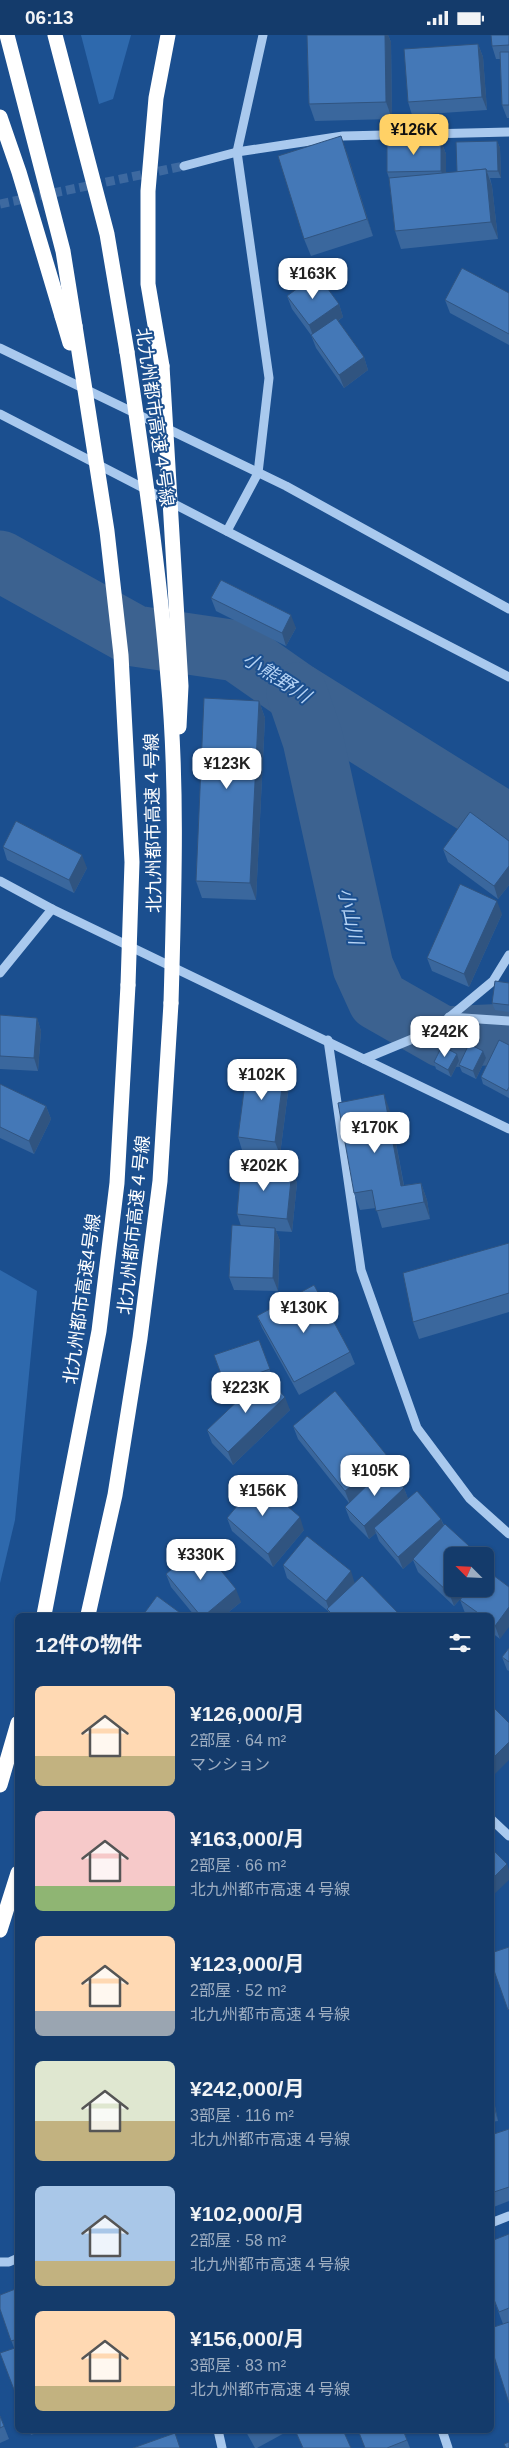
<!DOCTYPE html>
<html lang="ja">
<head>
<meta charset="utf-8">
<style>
	body { margin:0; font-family:Arial,"Noto Sans JP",sans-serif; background:#214673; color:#f1f3f6; height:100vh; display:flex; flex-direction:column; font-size:19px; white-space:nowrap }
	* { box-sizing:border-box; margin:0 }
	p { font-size:16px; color:#9dadc1 }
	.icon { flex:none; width:28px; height:28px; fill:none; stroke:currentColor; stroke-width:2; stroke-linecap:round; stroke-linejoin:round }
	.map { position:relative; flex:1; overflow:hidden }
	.side { position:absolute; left:15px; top:1578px; width:479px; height:820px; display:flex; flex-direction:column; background:#143b6b; border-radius:8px; box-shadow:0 1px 4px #0004,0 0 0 1px #33557e }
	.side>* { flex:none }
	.needle { width:32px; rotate:294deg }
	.fabs { position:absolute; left:444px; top:1512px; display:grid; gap:10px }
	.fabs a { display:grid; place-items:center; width:50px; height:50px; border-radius:8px; background:#143b6b; box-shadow:0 1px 4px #0004,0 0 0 1px #33557e; font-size:25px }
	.price { position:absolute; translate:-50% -42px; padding:0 11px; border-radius:10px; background:#fff; color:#222; font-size:16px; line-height:32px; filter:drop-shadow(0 1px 2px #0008) }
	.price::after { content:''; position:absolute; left:50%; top:30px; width:15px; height:11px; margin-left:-8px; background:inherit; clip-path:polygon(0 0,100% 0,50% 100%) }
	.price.current { background:#ffd166; color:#111 }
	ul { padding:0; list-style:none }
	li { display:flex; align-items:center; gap:15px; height:125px; padding:0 20px }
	li span { display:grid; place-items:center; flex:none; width:140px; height:100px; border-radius:8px; color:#555 }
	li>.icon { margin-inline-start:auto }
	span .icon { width:60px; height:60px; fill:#fffc; stroke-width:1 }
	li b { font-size:21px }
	h2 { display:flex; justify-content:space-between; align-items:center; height:60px; padding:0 20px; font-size:21px }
	.status { display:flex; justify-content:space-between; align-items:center; height:35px; padding:0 25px; background:#143b6b; direction:ltr }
	.status svg { height:14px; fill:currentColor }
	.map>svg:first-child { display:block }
</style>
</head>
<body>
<div class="status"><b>06:13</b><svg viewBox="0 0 49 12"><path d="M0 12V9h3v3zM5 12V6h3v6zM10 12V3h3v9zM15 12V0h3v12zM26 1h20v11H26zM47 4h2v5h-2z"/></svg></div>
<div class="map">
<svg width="509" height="2413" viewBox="0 0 509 2413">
	<rect width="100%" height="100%" fill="#1b4f8f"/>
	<g fill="#2e69ad">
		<path d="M81,0h50l-18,64 -14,5z"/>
		<path d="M0,1235l37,21 -22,229 -15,63z"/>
	</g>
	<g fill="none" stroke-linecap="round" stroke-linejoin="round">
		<g stroke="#3c6290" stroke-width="61">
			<path d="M0,526l135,75 102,15 60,42 212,132"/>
			<path d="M297,658l16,47 50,227 15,33 65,37 66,-3"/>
		</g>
		<path stroke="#3d69a0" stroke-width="9" stroke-dasharray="9 4.5" stroke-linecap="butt" d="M0,169l184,-38"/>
		<g stroke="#a9c9ee" stroke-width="9">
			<path d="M184,131l53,-14 106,-16 166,-4"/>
			<path d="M0,313l286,138 223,123"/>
			<path d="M0,379l509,263"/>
			<path d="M227,496l31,-58 11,-95 -32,-226 26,-117"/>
			<path d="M0,846l52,28 457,220"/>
			<path d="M0,938l52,-64"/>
			<path d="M449,982l60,4"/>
			<path d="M328,1005l33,230 56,158 53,71 39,35"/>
			<path d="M364,1024l70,-29 59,-49 16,-26"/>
			<path d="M491,1784l18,17"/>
			<path d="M491,2188l18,-7"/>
			<path d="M0,2227h9l9,-4"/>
			<path d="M218,2395l4,18"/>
			<path d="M442,2395l6,18"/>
		</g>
		<g stroke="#fff" stroke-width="15">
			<path d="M7,0l56,216 12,75"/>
			<path d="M55,0l52,199 20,118"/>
			<path d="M0,82l19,55 43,144"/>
			<path d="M162,331l-14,-82v-93l8,-93 12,-63"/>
			<path d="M44,1580l55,-284 18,-148 11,-198"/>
			<path d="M88,1580l27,-120 25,-157 20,-157 11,-178"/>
			<path d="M0,1750l18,-62"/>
			<path d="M0,1895l18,-57"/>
		</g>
		<g stroke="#fff" stroke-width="15">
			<path d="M62,281l8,27"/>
			<path d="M75,291l32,205 14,124 11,207 -4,123"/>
			<path d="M127,317c16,108 32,217 41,326 10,108 6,217 3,325"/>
			<path d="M162,331l19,320 -2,41"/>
		</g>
	</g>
	<g fill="#3a679d">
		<path d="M307,0h81l3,7 1,77 -77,2 -6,-17z"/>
		<path d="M509,0v83h-2l-5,-13 -2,-46h-4l-4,-13z"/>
		<path d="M478,9l5,13 4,53 -75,5 -4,-13z"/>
		<path d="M441,106l5,13v19l11,-1 40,-31 3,7 1,30h-11l2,8 6,53 -97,10 -6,-18 -6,-53 -2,-6z"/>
		<path d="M347,118l26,83 -62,20 -7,-17z"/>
		<path d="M509,258v52l-59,-32 -5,-13z"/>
		<path d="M287,261l52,8 4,13 -5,4 26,36 4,13 -24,18 -28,-40 -5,-13 -19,-26z"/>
		<path d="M211,563l85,30 -10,18 -70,-35z"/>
		<path d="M259,666l6,17 -9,182 -54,-2 -6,-17z"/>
		<path d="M509,806v44l-11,14 -50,-37 -5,-13z"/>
		<path d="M3,812l84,21 -13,25 -67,-33z"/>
		<path d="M502,879l-33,73 -37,-16 -5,-13z"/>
		<path d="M509,948v29l-14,-2 -3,-7z"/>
		<path d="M0,980l37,3 4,13 -3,40 -38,-2z"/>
		<path d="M509,1010v53l-26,-14 -2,-7z"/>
		<path d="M483,1016l3,7 -10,21 -14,-7 -3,-7z"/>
		<path d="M459,1026l-8,16 -15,-8 -2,-7z"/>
		<path d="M285,1029l5,13 -10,78 -38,-5 -4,-13z"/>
		<path d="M0,1049l46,22 5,13 -17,35 -34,-16z"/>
		<path d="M390,1076l14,74 17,-2 6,17 3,19 -48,9 -6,-20 -16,2 -6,-17z"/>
		<path d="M292,1135l5,13 -5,49 -16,-1 4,10 -2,50 -44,-1 -5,-13 12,-51 -4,-12z"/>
		<path d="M509,1208v69l-90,27 -6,-17z"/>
		<path d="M257,1281l93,36 5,12 -56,31 -37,-67z"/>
		<path d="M259,1305l15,42 -2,1 18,27 -57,55 -21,-22 -5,-13 41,-39 -18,7 -16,-43z"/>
		<path d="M293,1391l99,44 -3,3 15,15 4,11 33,20 3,6 41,64 15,50 -9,-7v-17h-23l-3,-2 -5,-13 4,-5 -10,11 -36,-34 -5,-12 -10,9 -24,-28 -3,-8 -7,6 -19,-19 -5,-13 4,-4 -51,-64z"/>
		<path d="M227,1483l77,12 -31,37 -41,-36z"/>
		<path d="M283,1530l72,18 45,32h-71l-1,-4 -41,-33z"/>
		<path d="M166,1539l75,28 -16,13h-31l-23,-28z"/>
		<path d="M509,1613v23l-2,-1 -5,-13z"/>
		<path d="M491,2051l7,35 -7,1z"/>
		<path d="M509,2094v72l-18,7v-73z"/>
		<path d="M509,2199v169l-6,-79 -12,-32z"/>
		<path d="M18,2253v112l-4,-52 -14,-39z"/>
		<path d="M0,2381l9,23 -9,4z"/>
		<path d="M29,2395h16l-14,5z"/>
		<path d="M245,2395h45l-33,18h-2z"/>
		<path d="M403,2395l7,18h-45z"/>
	</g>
	<g fill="#305480">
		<path d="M385,0h3l3,7 1,77 -6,-17z"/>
		<path d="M478,9l5,13 4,53 -5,-13z"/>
		<path d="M341,101l6,17 26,83 -6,-17z"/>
		<path d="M441,106l5,13v30l-5,-13z"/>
		<path d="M497,106l3,7 1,30 -3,-7z"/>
		<path d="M486,134l6,17 6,53 -7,-17z"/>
		<path d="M339,269l4,13 -29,21 -5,-13z"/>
		<path d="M364,322l4,13 -24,18 -5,-13z"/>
		<path d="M291,580l5,13 -10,18 -4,-13z"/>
		<path d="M259,666l6,17 -9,182 -6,-17z"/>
		<path d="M82,820l5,13 -13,25 -5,-13z"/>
		<path d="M509,831v19l-11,14 -4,-13z"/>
		<path d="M497,866l5,13 -33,73 -5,-13z"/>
		<path d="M37,983l4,13 -3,40 -4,-13z"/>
		<path d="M483,1016l3,7 -10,21 -3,-8z"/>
		<path d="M457,1019l2,7 -8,16 -3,-7z"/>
		<path d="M285,1029l5,13 -10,78 -5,-13z"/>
		<path d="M384,1059l6,17 17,92 -6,-17z"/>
		<path d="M46,1071l5,13 -17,35 -5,-13z"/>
		<path d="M292,1135l5,13 -5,49 -5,-13z"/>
		<path d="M421,1148l6,17 3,19 -6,-17z"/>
		<path d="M275,1193l5,13 -2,50 -5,-13z"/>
		<path d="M285,1362l5,13 -57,55 -5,-13z"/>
		<path d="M388,1422l4,13 -42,34 -5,-13z"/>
		<path d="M404,1453l5,13 -35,27 2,5 -7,6 -5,-13z"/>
		<path d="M300,1482l4,13 -31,37 -5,-13z"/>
		<path d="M441,1484l5,13 -43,37 -5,-12z"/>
		<path d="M351,1536l4,13 -25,28 -4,-11z"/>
		<path d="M236,1554l5,13 -16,13h-20z"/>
		<path d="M453,1554h16l-15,17 -5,-13z"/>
		<path d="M509,1572v20l-9,12 -5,-13z"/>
		<path d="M509,1707v18l-18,18v-18z"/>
		<path d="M507,1829l2,6v10l-18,17v-17z"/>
		<path d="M491,2051l7,35 -4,-13 -3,-11z"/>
	</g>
	<g fill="#4478b7" stroke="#305480">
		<path d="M307,0h78l1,67 -77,2z"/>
		<path d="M491,0h18v10l-17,1z"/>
		<path d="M478,9l4,53 -74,5 -4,-53z"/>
		<path d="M500,17h9v53h-7z"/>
		<path d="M341,101l26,83 -63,20 -26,-83z"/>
		<path d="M441,106v30l-54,1v-30z"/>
		<path d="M497,106l1,30h-11l-1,-2 -29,3 -1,-30z"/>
		<path d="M486,134l5,53 -96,9 -6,-53z"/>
		<path d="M462,233l47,25v41l-64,-34z"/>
		<path d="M317,239l22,30 -30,21 -22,-29z"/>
		<path d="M336,283l28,39 -25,18 -28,-40z"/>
		<path d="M221,545l70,35 -9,18 -71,-35z"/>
		<path d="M204,663l55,3 -9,182 -54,-2z"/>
		<path d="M470,777l39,29v25l-15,20 -51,-37z"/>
		<path d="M16,786l66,34 -13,25 -66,-33z"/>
		<path d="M460,849l37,17 -33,73 -37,-16z"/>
		<path d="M495,946l14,2v22l-17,-2z"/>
		<path d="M0,980l37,3 -3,40 -34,-2z"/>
		<path d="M499,1005l10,5v42l-2,4 -26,-14z"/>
		<path d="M469,1009l14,7 -10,20 -14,-6z"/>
		<path d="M442,1011l15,8 -9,16 -14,-8z"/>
		<path d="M248,1025l37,4 -10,78 -37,-5z"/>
		<path d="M0,1049l46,22 -17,35 -29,-14z"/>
		<path d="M384,1059l17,92 20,-3 3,19 -48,9 -4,-21 -18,3 -16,-90z"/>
		<path d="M241,1132l51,3 -5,49 -50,-5z"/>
		<path d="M232,1190l43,3 -2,50 -44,-1z"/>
		<path d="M509,1208v50l-96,29 -10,-49z"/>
		<path d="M314,1250l36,67 -56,30 -37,-66z"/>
		<path d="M259,1305l11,29 -45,16 -11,-30z"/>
		<path d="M265,1340l20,22 -57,55 -21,-22z"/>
		<path d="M335,1356l53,66 -43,34 -52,-65z"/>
		<path d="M385,1433l19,20 -40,38 -19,-19z"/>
		<path d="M258,1446l42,36 -32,37 -41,-36z"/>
		<path d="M417,1456l24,28 -43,38 -24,-29z"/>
		<path d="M445,1489l35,32h-28l1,33 -4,4 -36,-34z"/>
		<path d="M307,1501l44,35 -25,30 -43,-36z"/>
		<path d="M200,1510l36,44 -31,26h-5l-34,-41z"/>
		<path d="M485,1534l24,18v20l-14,19 -4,-3v-8h-10l-21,-15 8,-11h17z"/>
		<path d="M362,1541l38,39h-67l-6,-6z"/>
		<path d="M157,1561l26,19h-40z"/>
		<path d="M509,1613v14l-7,-5z"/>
		<path d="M491,1670l18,18v19l-18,18z"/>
		<path d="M491,1813l16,16 -16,16z"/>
		<path d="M509,1912v62l-1,1 -17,-48v-9z"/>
		<path d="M491,2062l3,11h-3z"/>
		<path d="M509,2094v58l-18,6v-58z"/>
		<path d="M509,2199v74l-10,4 -8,-20v-51z"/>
		<path d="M18,2253v51l-7,2 -11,-32v-14z"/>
		<path d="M509,2287v81l-18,-56v-19z"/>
		<path d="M18,2312v53l-18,-47z"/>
		<path d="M0,2381l4,10 -4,2z"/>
		<path d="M295,2395h48l8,18h-48z"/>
		<path d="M358,2395h45l4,10 -20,8h-22z"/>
		<path d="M175,2398l5,15h-47z"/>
		<path d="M509,2407v6h-3l-2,-4z"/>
	</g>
	<g text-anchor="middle" stroke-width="4" stroke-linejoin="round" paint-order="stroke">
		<g font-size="18" fill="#fff" stroke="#1b4f8f">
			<text transform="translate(155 382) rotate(82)" y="6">北九州都市高速４号線</text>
			<text transform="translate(153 788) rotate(-91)" y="6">北九州都市高速４号線</text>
			<text transform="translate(134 1190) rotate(-84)" y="6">北九州都市高速４号線</text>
			<text transform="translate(82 1264) rotate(-82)" y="6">北九州都市高速4号線</text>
		</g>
		<g font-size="19" font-style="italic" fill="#b5d3f5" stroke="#1b4f8f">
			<text transform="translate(277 642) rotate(33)" y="7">小熊野川</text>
			<text transform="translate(351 881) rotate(78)" y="7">小山川</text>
		</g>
	</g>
</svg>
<div class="fabs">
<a><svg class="needle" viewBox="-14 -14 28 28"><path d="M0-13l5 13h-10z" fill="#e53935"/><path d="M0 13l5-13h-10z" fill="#9dadc1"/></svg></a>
</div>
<b class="price current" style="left:414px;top:121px">¥126K</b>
<b class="price" style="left:313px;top:265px">¥163K</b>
<b class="price" style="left:227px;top:755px">¥123K</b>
<b class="price" style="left:445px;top:1023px">¥242K</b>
<b class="price" style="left:262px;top:1066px">¥102K</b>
<b class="price" style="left:375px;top:1119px">¥170K</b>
<b class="price" style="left:264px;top:1157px">¥202K</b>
<b class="price" style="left:304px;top:1299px">¥130K</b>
<b class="price" style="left:246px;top:1379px">¥223K</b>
<b class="price" style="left:375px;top:1462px">¥105K</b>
<b class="price" style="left:263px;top:1482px">¥156K</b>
<b class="price" style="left:201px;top:1546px">¥330K</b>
<section class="side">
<h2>12件の物件<svg class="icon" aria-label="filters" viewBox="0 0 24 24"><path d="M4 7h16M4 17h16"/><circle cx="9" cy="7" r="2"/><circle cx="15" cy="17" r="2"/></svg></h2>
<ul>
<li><span style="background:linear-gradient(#ffd9b3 70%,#c2b280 0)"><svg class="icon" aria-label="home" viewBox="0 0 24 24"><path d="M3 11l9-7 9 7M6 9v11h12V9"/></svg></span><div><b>¥126,000/月</b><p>2部屋 · 64 m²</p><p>マンション</p></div></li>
<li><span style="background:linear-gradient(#f6c9c9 75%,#8fb573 0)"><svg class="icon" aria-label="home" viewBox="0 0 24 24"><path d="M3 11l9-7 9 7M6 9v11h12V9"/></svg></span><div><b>¥163,000/月</b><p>2部屋 · 66 m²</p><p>北九州都市高速４号線</p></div></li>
<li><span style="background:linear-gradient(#ffd9b3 75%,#9aa5b1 0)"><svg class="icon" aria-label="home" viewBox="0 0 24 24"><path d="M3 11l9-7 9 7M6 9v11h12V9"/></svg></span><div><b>¥123,000/月</b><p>2部屋 · 52 m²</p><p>北九州都市高速４号線</p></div></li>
<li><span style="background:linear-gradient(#dfe7d0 60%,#c2b280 0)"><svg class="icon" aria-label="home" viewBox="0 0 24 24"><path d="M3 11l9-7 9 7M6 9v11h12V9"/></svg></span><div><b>¥242,000/月</b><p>3部屋 · 116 m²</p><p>北九州都市高速４号線</p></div></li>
<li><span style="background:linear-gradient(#a9c7e8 75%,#c2b280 0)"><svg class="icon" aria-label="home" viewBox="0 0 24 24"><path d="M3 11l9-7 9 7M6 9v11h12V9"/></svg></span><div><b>¥102,000/月</b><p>2部屋 · 58 m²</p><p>北九州都市高速４号線</p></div></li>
<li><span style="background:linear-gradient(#ffd9b3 75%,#c2b280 0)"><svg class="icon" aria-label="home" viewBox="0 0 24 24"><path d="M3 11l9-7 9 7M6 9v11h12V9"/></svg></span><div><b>¥156,000/月</b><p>3部屋 · 83 m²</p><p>北九州都市高速４号線</p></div></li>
</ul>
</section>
</div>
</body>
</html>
